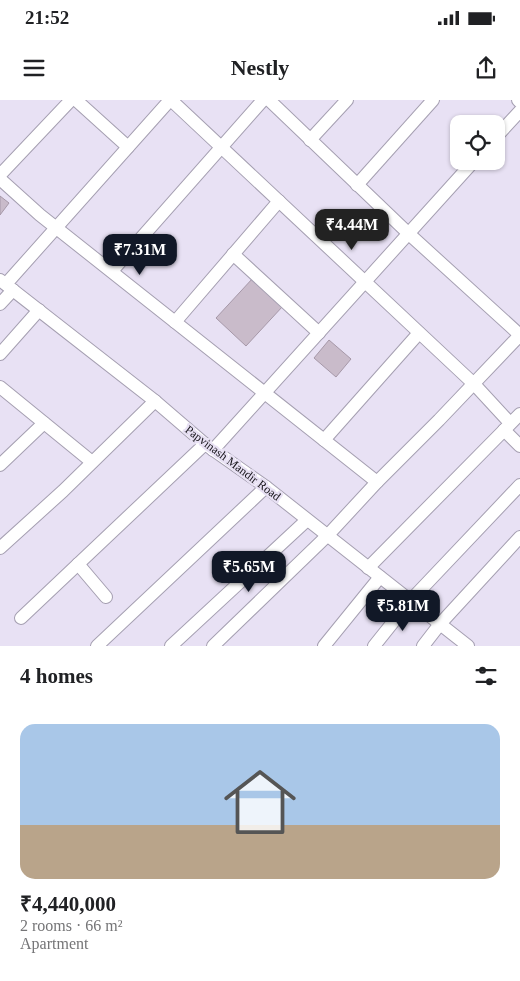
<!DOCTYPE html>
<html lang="en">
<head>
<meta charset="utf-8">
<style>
	body { margin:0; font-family:Georgia,serif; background:#f6f6f6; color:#202124; height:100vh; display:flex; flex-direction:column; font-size:19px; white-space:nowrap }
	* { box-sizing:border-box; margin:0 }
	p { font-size:16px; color:#757577 }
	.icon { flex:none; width:28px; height:28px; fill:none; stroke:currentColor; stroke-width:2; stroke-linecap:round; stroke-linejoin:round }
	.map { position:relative; height:546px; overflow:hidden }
	.panel { display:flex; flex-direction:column; background:#fff; flex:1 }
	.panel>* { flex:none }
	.controls { position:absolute; left:450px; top:15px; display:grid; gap:10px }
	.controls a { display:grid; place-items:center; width:55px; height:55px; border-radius:10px; background:#fff; box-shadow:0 1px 4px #0004; font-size:25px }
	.price { position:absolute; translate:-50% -42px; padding:0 11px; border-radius:10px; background:#111827; color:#fff; font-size:16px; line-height:32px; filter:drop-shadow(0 1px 2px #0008) }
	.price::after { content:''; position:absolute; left:50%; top:30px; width:15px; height:11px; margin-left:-8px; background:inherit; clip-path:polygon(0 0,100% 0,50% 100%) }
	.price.active { background:#222; color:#fff }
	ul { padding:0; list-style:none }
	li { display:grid; align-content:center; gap:10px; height:265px; padding:0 20px }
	li span { display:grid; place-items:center; height:155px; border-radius:15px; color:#555 }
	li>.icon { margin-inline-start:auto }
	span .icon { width:90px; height:90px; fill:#fffc; stroke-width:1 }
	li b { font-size:21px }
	h2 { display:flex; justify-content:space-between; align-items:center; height:60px; padding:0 20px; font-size:21px }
	.status { display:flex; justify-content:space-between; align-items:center; height:35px; padding:0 25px; background:#fff; direction:ltr }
	.status svg { height:14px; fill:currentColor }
	header { display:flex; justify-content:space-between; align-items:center; height:65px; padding:0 20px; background:#fff; font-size:22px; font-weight:700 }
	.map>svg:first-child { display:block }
</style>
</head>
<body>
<div class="status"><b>21:52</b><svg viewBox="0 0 49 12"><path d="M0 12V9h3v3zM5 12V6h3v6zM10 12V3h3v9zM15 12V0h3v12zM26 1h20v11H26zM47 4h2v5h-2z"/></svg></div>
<header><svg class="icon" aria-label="menu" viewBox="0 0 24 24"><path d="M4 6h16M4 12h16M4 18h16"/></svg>Nestly<svg class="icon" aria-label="share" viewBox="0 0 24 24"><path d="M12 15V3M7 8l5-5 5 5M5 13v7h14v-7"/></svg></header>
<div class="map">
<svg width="520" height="546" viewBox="0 0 520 546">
	<rect width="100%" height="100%" fill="#e8e1f4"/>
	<g fill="#c9bbca" stroke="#a698a8">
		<path d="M0,96l9,7 -9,12z"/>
		<path d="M253,178l30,28 -37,40 -30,-28z"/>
		<path d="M329,240l22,19 -15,18 -22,-19z"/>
	</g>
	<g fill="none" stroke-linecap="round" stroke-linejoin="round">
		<g stroke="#a59fb1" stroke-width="14">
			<g id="minor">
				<path d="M76,0l52,47"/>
				<path d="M171,0l303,284 36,39"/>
				<path d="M269,0l140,134 111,101"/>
				<path d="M518,0l2,2"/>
				<path d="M496,37l24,-26"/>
				<path d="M310,40l37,-40"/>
				<path d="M0,75l71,-75"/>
				<path d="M0,79l40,36 337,267"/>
				<path d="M357,85l76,-85"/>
				<path d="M233,154l86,79"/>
				<path d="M112,171l151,-171"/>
				<path d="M0,180l155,121 50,43 61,43 202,159"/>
				<path d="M6,184l164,-184"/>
				<path d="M0,204l13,-14"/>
				<path d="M175,222l104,-121"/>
				<path d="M0,254l39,-44"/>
				<path d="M0,287l92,75"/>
				<path d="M504,330l16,16"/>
				<path d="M324,340l95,-107"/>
				<path d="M213,350l261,-289"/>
				<path d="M0,365l44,-42"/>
				<path d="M0,448l63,-57 92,-90"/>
				<path d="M78,464l28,33"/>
				<path d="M368,468l152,-154"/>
				<path d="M21,518l184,-174"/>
				<path d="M97,546l169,-159"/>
				<path d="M171,546l136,-126"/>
				<path d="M213,546l115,-111 49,-53 62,-62 81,-85"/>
				<path d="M324,546l56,-69"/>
				<path d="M374,546l36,-45 110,-116"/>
				<path d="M423,546l17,-22 80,-87"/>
			</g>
		</g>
		<use href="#minor" stroke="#fff" stroke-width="12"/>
	</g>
	<g text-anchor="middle" stroke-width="4.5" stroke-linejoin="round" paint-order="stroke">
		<g font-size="12" fill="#151319" stroke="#e8e1f4">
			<text transform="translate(233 363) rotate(37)" y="4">Papvinash Mandir Road</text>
		</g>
	</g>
</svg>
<div class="controls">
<a><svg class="icon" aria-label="locate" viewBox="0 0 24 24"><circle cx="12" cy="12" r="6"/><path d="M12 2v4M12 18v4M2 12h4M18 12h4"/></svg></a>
</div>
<b class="price active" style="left:352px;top:151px">₹4.44M</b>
<b class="price" style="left:140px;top:176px">₹7.31M</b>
<b class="price" style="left:249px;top:493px">₹5.65M</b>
<b class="price" style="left:403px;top:532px">₹5.81M</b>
</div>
<section class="panel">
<h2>4 homes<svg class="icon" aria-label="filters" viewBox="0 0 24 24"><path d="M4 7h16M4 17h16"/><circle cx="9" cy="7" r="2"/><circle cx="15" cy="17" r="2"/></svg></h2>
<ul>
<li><span style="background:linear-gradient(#a9c7e8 65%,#b9a48a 0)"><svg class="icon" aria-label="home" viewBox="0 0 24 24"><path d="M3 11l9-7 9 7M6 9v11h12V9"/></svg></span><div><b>₹4,440,000</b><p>2 rooms · 66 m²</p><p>Apartment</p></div></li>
</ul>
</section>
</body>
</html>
